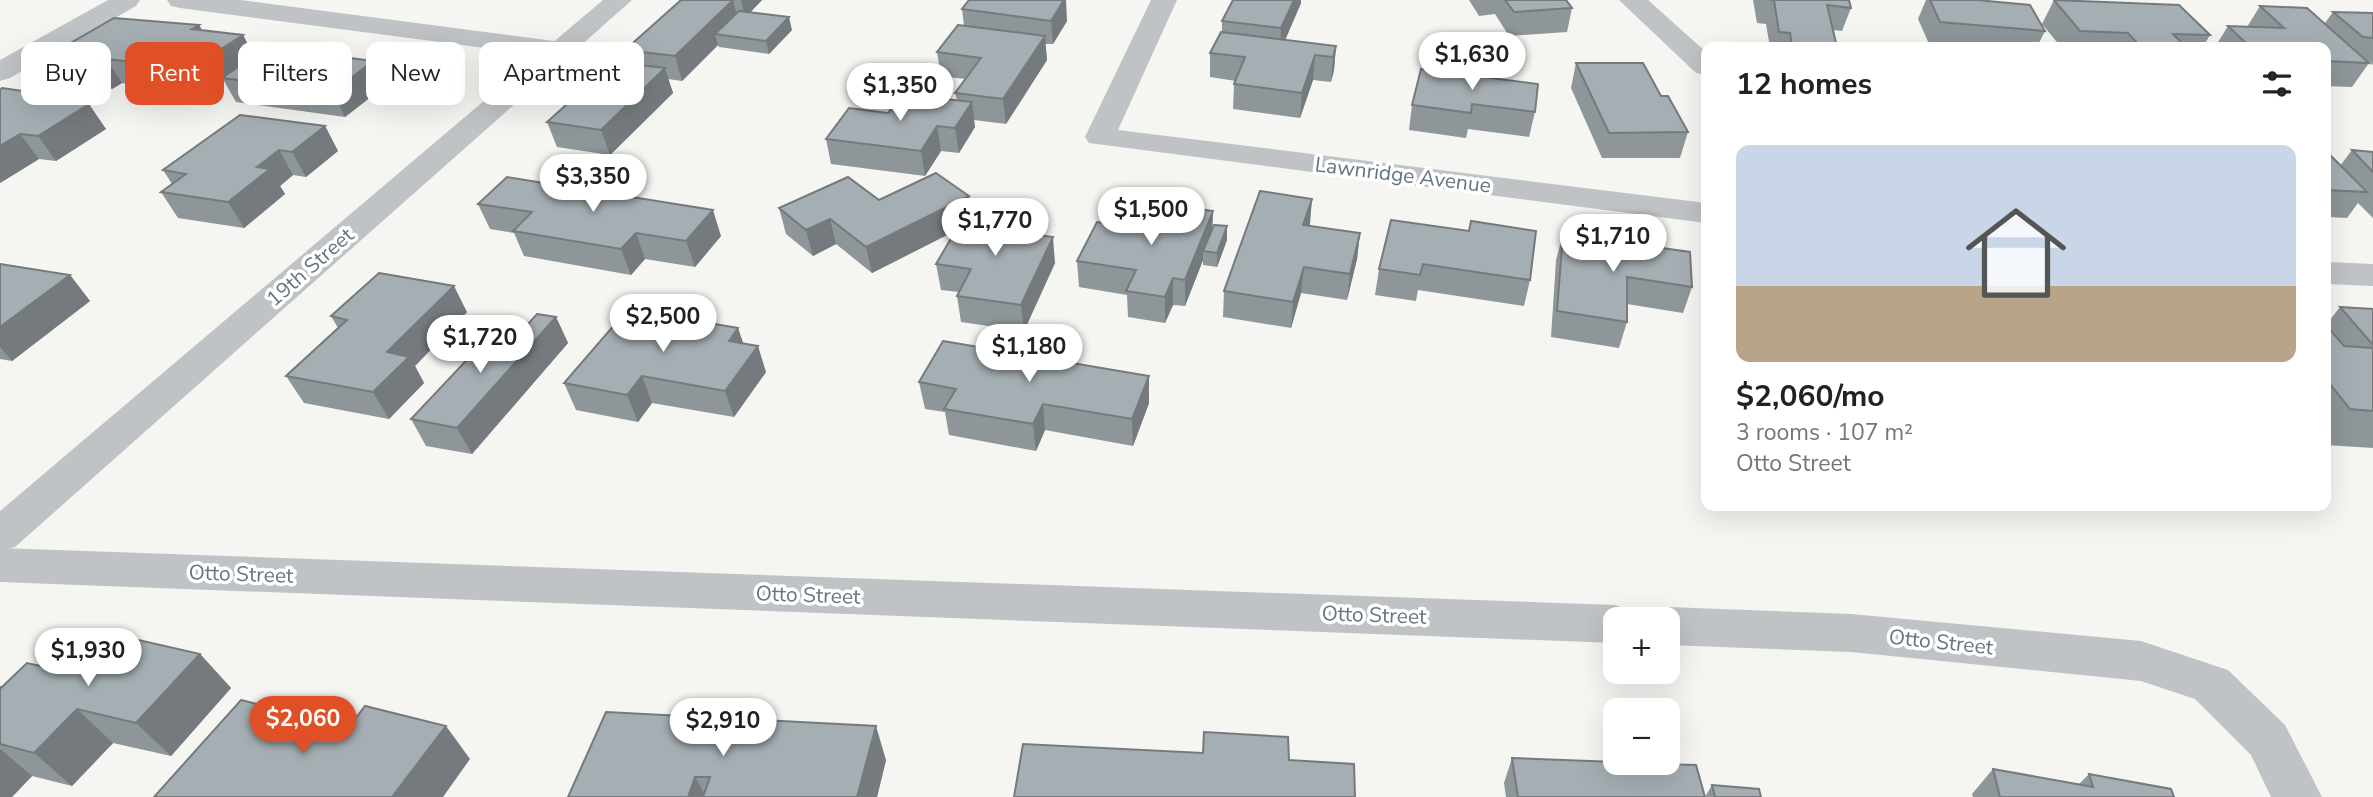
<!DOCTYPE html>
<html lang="en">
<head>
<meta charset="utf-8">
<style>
	body { margin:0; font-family:"Nunito Sans",sans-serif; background:#f2f2f2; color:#222; height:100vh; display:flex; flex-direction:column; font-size:26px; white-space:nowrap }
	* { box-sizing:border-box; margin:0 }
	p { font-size:23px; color:#767676 }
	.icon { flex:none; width:38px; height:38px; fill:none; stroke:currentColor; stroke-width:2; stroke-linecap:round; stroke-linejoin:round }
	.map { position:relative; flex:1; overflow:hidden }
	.drawer { position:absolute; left:1701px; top:42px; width:630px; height:469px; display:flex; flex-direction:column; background:#fff; border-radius:14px; box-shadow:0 7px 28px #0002 }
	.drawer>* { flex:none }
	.hud { position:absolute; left:21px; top:42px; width:665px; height:63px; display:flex; gap:14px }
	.tools { position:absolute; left:1603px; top:607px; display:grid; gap:14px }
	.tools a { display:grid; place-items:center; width:77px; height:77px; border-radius:14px; background:#fff; box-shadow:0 7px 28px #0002; font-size:35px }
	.price { position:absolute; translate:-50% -60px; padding:0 16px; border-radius:24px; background:#fff; color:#222; font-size:23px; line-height:46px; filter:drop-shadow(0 2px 4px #0008) }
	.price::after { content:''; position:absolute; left:50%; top:42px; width:21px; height:16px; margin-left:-10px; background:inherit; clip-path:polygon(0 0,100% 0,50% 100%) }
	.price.active { background:#e05027; color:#fff }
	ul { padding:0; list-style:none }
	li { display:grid; align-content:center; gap:14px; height:371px; padding:0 35px }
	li+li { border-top:2px solid #e0e0e0 }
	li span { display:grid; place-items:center; height:217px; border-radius:14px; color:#555 }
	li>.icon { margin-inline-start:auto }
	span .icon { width:126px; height:126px; fill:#fffc; stroke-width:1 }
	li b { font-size:30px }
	h2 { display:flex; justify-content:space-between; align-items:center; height:84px; padding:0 35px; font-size:30px }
	.chip { padding:0 24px; border-radius:14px; background:#fff; box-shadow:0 7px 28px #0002; font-size:24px; line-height:63px }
	.chip.active { background:#e05027; color:#fff }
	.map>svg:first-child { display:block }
</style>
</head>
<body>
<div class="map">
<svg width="2373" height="797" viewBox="0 0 2373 797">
	<rect width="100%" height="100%" fill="#f5f5f2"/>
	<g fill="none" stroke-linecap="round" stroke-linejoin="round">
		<g fill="#bfc3c6" fill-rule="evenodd">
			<path d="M108,0h32l-4,6 -126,72 -10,3v-21z"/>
			<path d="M167,0h74l321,42 10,2 4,6 -4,6 -10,2 -382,-50 -9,-2z"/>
			<path d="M1151,0h26l-59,130 588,73v20l-617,-80 -4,-6z"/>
			<path d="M1619,0h29l58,52v23l-10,-2z"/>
			<path d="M2326,262l47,2v22l-47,-2z"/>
			<path d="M0,548l1615,57 16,6 4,9h-20v23l-1615,-61z"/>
			<path d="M1668,607l183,7 290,27 87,29 57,55 37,72h-51l-20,-42 -56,-56 -54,-18 -290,-29 -183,-7v-25h-19l3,-7z"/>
		</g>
		<path fill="#bfc3c6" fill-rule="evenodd" d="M603,0h29l-617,547 -15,4v-40z"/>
	</g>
	<g fill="#8e969a">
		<path d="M681,0h81l-12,12 42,18 -23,24 -50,-7 -1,-2 -36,36 -14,-2 5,14 -63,62 -53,-8 -10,-25 83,-58 -5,-14z"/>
		<path d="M1469,0h97l6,8 -5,24 -58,4 -14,-22 -16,2z"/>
		<path d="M1753,0h96l2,8 -9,23 -9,-1 4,17h-67l-4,-23 -9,-1z"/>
		<path d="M1926,0h51l68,31 -8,16h-92l-15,-1 -12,-27z"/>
		<path d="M2054,0l156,35 -7,12h-142l-19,-23z"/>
		<path d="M1301,3l-16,37 51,6 -2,24 -3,12 -18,-2 -13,38 -67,-9 1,-25 2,-3 -26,-4v-24l12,-21v-11z"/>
		<path d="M2260,6l65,17 8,-11 40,1v52l-3,-3h-2l1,1 -17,24 -26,-1v-39h-111l13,-21 19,1z"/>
		<path d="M962,9l105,12 -14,23h-8l2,16 -41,64 -32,-4 1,7 -16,26 -18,-2 -16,25 -94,-12 -5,-25 62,-26 69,-13 -2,-7 10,-14 -24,-3 -4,-24 27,-26z"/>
		<path d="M199,25l3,5 41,5 11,21 63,-7 3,6 65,31 -40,31 -109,-15 -12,-21 -9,6 -63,-9 -12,8 -18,-3 -10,6 -44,-6 -16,-24 19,-12 -2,-3z"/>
		<path d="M1576,63l85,33 27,36 -8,26h-78l-31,-70z"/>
		<path d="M1421,69l114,43 -6,25 -61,-8 -2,9 -57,-8 3,-25z"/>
		<path d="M0,90l80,12 26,27 -50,32 -17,-2 -39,24z"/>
		<path d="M325,126l13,25 -32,26 -13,-2 -13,11 5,8 -41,34 -66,-10 -17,-26 11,-8 -9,-14z"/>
		<path d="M2352,150l21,2v66l-15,-15 -11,15 -21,-1v-66l14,15z"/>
		<path d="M1312,199l-3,27 51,7 -3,26 -10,41 -46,-7 -10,35 -68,-11 1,-26z"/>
		<path d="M879,200l93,14 51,19 32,30 -31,68 -63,-9 -4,-26 2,-4 -18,-2 -5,-26 20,-34 -84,43 -36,-29 -23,12 -27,-22 -7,-26z"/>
		<path d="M478,204l243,32 -26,31 -50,-8 -14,16 -107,-19 -10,-23 -24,-4z"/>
		<path d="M1213,211l-1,18 15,11 -10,27 -14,-2v-5l-18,46 -12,-1 -8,18 -37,-6 -1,-22 -48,-8 -2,-26 69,-31z"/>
		<path d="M1391,220l139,60 -6,26 -106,-16 -2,11 -41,-6 4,-26z"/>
		<path d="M1563,234l129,53 -9,26 -56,-9v18l-8,26 -68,-11 5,-77z"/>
		<path d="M0,264l70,11 20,26 -78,60 -12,-2z"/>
		<path d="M2340,307l33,2v139l-47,-3v-120z"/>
		<path d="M467,312l-52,54 9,17 -35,36 -85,-16 -18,-27 52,-48 -7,-12z"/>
		<path d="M556,317l12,26 -96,111 -46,-8 -15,-27 107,-84z"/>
		<path d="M738,328l5,15 23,29 -32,45 -82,-14 -14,19 -62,-12 -12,-27z"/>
		<path d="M919,382l230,21 -16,43 -88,-16 -9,21 -87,-16 -4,-23 -20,-3z"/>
		<path d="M200,654l31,34 -60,68 -58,-13 -41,43 -40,-10 -20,21h-12v-110l59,-17z"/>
		<path d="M606,712l280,48 -9,37h-309z"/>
		<path d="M1512,758l193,39h-199l-2,-14z"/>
		<path d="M1993,769l86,15 10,-10 85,23h-201l-1,-3z"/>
		<path d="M1712,785l49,12h-56z"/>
	</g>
	<g fill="#747a7d">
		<path d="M733,0l6,24 -24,10 3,11 -36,36 -7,-25z"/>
		<path d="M741,0h21l-17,18z"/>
		<path d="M1064,0h2l1,21 -14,23 -2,-23z"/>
		<path d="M1294,0h7v3l-21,49 1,-24z"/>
		<path d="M789,17l3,13 -23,24 -3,-13z"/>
		<path d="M199,25l13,24 -20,-20z"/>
		<path d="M243,35l13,25 -34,18 2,3 -9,6 -14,-25z"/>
		<path d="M1045,36l2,24 -41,64 -3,-25z"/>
		<path d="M1336,46l-2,24 -3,12 2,-25z"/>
		<path d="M317,49l13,24 -19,-20z"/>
		<path d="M136,54l16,24 -12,8 -16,-25z"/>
		<path d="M1315,55l-2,25 -13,38 2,-25z"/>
		<path d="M106,59l16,24 -10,6 -16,-24z"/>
		<path d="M373,61l12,25 -40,31 -12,-25z"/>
		<path d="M665,68l8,25 -63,62 -9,-25z"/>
		<path d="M78,99l5,9 6,-4 17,25 -50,32 -18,-25z"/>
		<path d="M972,102l3,25 -16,26 -4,-25z"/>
		<path d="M325,126l13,25 -32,26 -14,-25z"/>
		<path d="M937,126l4,25 -16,25 -4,-25z"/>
		<path d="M20,134l19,25 -39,24v-37z"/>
		<path d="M279,150l14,25 -13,11 5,8 -41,34 -16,-26 29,-35z"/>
		<path d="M969,196l4,26 -101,51 -6,-26z"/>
		<path d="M1312,199l-2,25 -9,27 2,-26z"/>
		<path d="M713,210l8,26 -26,31 -9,-26z"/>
		<path d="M1213,211l-1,26 -9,14v9l-18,46v-26z"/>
		<path d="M830,219l6,25 -23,12 -7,-26z"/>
		<path d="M1022,220l3,26 -9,-14z"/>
		<path d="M1227,226v14l-10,27v-14z"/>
		<path d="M636,233l9,26 -14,16 -10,-26z"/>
		<path d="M1360,233l-3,26 -10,41 3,-26z"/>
		<path d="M1053,237l2,26 -31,68 -3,-26z"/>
		<path d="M1304,267l-3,26 -10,35 2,-26z"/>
		<path d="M70,275l20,26 -78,60 -12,-14v-20z"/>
		<path d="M1173,278v27l-8,18v-26z"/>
		<path d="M454,286l13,26 -52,54 9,17 -35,36 -16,-27 14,-40z"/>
		<path d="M556,317l12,26 -96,111 -15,-26z"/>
		<path d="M738,328l9,27 -18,-14z"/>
		<path d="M758,346l8,26 -32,45 -9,-26z"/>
		<path d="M642,376l10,27 -14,19 -11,-27z"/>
		<path d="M1149,376v27l-16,43 -1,-27z"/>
		<path d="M1043,404l2,26 -9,21 -3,-27z"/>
		<path d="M200,654l31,34 -60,68 -35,-33z"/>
		<path d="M77,709l36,34 -41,43 -38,-33z"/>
		<path d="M446,726l24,33 -27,38h-51z"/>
		<path d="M876,726l10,34 -9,37h-20z"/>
		<path d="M0,749l32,27 -20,21h-12z"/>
		<path d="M695,777l11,20h-18z"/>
	</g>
	<g fill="#a5aeb3" stroke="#747a7d" stroke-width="2">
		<path d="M681,0h52l-58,56 -50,-6z"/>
		<path d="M969,0h95l-13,21 -89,-12z"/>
		<path d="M1233,0h61l-13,28 -59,-7z"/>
		<path d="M1505,0h61l6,8 -58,4z"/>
		<path d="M1770,0h79l2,8 -24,-3 10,42h-45l-2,-14 -11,-1 -5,-32z"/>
		<path d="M1930,0h47l53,5 15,26 -105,-9z"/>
		<path d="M2054,0l125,5 31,30 -37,-1 13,13h-45l-13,-14 -48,-2z"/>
		<path d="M2260,6l47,2 62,55 -43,-2v-14h-76l-22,-21 56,2z"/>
		<path d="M739,11l50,6 -23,24 -51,-7z"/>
		<path d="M2333,12l40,1v25l-10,-1z"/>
		<path d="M114,18l85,7 -7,4 51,6 -42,27 -65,-8 -12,7 -18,-2 -10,6 -44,-6 24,-14 -7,-1z"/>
		<path d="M958,25l87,11 -42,63 -48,-6 26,-35 -44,-6z"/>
		<path d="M1221,32l115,14 -3,11 -18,-2 -13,38 -68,-9 11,-27 -35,-4z"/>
		<path d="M272,43l45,6 -6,4 62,8 -40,31 -111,-14z"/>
		<path d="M614,62l51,6 -64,62 -54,-8z"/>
		<path d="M1576,63h67l18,33h7l20,36 -79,1z"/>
		<path d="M1421,69l117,15 -3,28 -63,-8 -1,9 -59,-8z"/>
		<path d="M2,88l76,11 -4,2 15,3 -51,32 -18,-2 -20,12v-56z"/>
		<path d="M902,94l70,8 -17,26 -18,-2 -16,25 -95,-12 23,-31 39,5z"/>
		<path d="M240,115l85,11 -33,26 -13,-2 -22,17 13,2 -42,33 -67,-10 25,-18 -23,-4z"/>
		<path d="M2352,150l21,2v20z"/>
		<path d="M2326,151l41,41 -41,-2z"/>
		<path d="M936,173l33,23 -103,51 -36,-28 -24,11 -27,-22 69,-31 31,23z"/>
		<path d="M507,177l206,33 -27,31 -50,-8 -15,16 -108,-18 19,-19 -54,-8z"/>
		<path d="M1260,191l52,8 -9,26 57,8 -10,41 -46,-7 -11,35 -69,-11z"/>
		<path d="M1158,203l55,8 -28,69 -12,-2 -8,19 -39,-6 10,-21 -59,-9 20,-39 49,8z"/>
		<path d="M966,213l56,7 -6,12 37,5 -32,68 -64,-9 14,-27 -35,-5z"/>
		<path d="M1391,220l78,11 2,-10 65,10 -6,49 -107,-16 -3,11 -41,-6z"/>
		<path d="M1214,225l13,1 -10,27 -14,-2z"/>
		<path d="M1563,234l127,18 2,35 -65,-10v45l-70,-11z"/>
		<path d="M0,264l70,11 -70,52z"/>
		<path d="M379,273l75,13 -67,66 22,5 -36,35 -87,-16 61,-56 -16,-4z"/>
		<path d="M2340,307l33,2v36z"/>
		<path d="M628,309l110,19 -9,13 29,5 -33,45 -83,-15 -15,19 -63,-12z"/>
		<path d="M537,314l19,3 -99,111 -46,-9 83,-88 24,4z"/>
		<path d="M2326,325l18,21 29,2v63l-23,-2 -24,-30z"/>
		<path d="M943,341l206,35 -17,43 -89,-15 -10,20 -89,-15 12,-20 -37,-7z"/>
		<path d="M99,631l101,23 -64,69 -59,-14 -43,44 -34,-9v-57l1,1 26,-25 32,7z"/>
		<path d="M241,700l108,27 16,-21 81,20 -54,71h-238z"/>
		<path d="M606,712l270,14 -19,71h-154l7,-20h-15l-7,20h-120z"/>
		<path d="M1204,732l84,5 1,23 65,4 1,33h-341l9,-53 180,9z"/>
		<path d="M1512,758l103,4v1l81,2 9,32h-187z"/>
		<path d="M1993,769l100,18 -4,-13 82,15 3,8h-174z"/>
		<path d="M1712,785l47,4 2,8h-46z"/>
	</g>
	<g text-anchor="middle" stroke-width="7" stroke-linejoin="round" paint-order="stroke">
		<g font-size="21" fill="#657682" stroke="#fff">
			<text transform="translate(1403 175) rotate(7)" y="7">Lawnridge Avenue</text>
			<text transform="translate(310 267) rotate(-41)" y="7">19th Street</text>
			<text transform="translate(241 574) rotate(2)" y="7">Otto Street</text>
			<text transform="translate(808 595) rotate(2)" y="7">Otto Street</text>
			<text transform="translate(1374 615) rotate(2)" y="7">Otto Street</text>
			<text transform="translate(1941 642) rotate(6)" y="7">Otto Street</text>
		</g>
	</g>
</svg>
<div class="tools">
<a>+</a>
<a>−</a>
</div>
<b class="price" style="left:1472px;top:92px">$1,630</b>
<b class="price" style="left:900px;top:123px">$1,350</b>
<b class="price" style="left:593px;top:214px">$3,350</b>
<b class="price" style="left:1151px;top:247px">$1,500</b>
<b class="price" style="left:995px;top:258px">$1,770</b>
<b class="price" style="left:1613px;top:274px">$1,710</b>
<b class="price" style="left:663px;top:354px">$2,500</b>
<b class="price" style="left:480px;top:375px">$1,720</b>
<b class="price" style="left:1029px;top:384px">$1,180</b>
<b class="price" style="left:88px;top:688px">$1,930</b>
<b class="price active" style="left:303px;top:756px">$2,060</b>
<b class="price" style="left:723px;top:758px">$2,910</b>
<div class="hud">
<a class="chip">Buy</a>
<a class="chip active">Rent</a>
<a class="chip">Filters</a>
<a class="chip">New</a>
<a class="chip">Apartment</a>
</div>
<section class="drawer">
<h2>12 homes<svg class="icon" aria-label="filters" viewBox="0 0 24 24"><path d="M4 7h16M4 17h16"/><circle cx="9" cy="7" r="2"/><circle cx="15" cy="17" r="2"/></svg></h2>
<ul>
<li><span style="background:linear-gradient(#c9d6e8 65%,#b9a48a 0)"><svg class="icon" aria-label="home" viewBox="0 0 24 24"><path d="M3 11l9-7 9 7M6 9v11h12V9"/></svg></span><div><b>$2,060/mo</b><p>3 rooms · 107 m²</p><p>Otto Street</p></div></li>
</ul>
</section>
</div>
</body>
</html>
